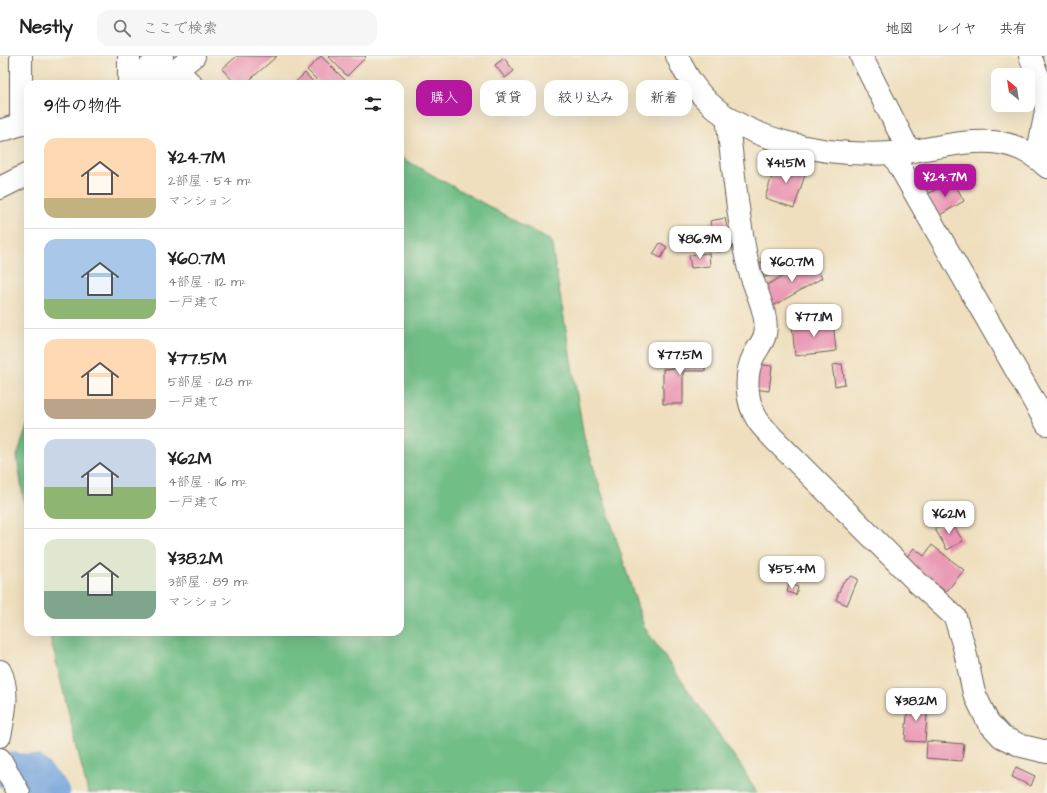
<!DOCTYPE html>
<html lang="ja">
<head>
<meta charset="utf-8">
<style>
	body { margin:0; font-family:"Architects Daughter","Klee One",sans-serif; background:#f6f6f6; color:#222; height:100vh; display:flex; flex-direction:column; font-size:15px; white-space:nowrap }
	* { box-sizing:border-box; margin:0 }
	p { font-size:13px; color:#767676 }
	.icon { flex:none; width:22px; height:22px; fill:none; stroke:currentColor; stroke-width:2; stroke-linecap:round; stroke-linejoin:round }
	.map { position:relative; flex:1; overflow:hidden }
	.sheet { position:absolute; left:24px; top:24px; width:380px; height:556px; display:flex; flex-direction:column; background:#fff; border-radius:12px; box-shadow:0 4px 16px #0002 }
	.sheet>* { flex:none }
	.top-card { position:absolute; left:416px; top:24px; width:380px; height:36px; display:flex; gap:8px }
	.needle { width:26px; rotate:330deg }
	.tools { position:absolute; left:991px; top:12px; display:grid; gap:8px }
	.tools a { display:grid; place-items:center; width:44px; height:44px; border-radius:8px; background:#fff; box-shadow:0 4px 16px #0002; font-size:20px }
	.price { position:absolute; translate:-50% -34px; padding:0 9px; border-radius:8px; background:#fff; color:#222; font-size:13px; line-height:26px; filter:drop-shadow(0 1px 2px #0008) }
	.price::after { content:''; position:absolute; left:50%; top:24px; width:12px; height:9px; margin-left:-6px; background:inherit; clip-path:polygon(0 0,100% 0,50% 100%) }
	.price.active { background:#b5179e; color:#fff }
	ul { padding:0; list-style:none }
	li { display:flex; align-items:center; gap:12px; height:100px; padding:0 20px }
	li+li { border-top:1px solid #e0e0e0 }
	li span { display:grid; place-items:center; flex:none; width:112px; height:80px; border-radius:12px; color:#555 }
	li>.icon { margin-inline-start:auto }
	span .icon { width:48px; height:48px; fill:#fffc; stroke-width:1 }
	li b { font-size:17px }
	h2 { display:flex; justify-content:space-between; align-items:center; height:48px; padding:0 20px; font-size:17px }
	.tag { padding:0 14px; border-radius:12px; background:#fff; box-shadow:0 4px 16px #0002; font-size:14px; line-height:36px }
	.tag.active { background:#b5179e; color:#fff }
	header { display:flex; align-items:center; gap:24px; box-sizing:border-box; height:56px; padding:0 20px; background:#fff; border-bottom:1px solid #e0e0e0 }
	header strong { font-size:19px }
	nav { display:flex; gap:22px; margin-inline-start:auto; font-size:14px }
	.search { width:280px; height:36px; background:#f6f6f6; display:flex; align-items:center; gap:10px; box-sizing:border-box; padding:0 14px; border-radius:12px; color:#767676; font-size:15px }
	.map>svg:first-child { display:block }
</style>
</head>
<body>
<header>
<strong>Nestly</strong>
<div class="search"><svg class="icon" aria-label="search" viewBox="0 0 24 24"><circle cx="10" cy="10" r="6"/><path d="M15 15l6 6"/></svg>ここで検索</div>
<nav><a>地図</a><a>レイヤ</a><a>共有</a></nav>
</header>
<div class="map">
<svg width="1047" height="737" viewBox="0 0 1047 737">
	<rect width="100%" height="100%" fill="#f7f3e8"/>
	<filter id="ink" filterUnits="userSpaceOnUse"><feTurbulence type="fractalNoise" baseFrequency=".025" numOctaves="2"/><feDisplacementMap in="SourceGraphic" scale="8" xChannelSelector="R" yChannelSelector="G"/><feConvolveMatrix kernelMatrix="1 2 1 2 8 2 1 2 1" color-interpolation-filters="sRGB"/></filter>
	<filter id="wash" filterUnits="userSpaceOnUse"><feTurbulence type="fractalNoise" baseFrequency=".012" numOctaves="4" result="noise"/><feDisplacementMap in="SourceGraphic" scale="16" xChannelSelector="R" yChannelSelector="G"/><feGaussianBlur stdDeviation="0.9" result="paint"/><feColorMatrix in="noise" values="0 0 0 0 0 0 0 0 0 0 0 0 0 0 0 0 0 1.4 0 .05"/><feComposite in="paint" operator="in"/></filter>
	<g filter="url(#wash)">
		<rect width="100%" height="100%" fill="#efdfbe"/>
		<g fill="#72be87" stroke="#476d52">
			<path d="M400,101l151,84 33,196 60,190 97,139 16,27h-669l-39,-161h351z"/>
			<path d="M28,367v107l-11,-74z"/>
		</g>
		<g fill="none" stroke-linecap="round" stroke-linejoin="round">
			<path stroke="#72a2dc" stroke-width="35" d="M0,713l33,3 19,21"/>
		</g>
		<g id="blocks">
			<g fill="#ea95b3">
				<path d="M237,0h40l-32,28h-9l-14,-15z"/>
				<path d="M321,0l28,28h-28l-14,-14z"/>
				<path d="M328,0h37l1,1 -19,19z"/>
				<path d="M504,2l10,13 -9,7 -10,-13z"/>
				<path d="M305,17l10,11h-22z"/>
				<path d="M777,104l30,9 -13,39 -29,-10z"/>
				<path d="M953,124l11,21 -26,15 -12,-21z"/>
				<path d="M725,162l7,30 -15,4 -7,-31z"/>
				<path d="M697,174l2,18 -13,2 -3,-18z"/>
				<path d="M660,187l7,4 -6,11 -8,-4z"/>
				<path d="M709,197l1,13 -19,2 -2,-13z"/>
				<path d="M812,203l10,19 -49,28 -11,-18z"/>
				<path d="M767,205l4,14 -13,4 -5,-14z"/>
				<path d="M833,264l3,31 -41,5 -3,-31z"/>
				<path d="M677,297h28v18h-22v33h-20v-35l14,-1z"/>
				<path d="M756,308l16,2 -3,25 -15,-2z"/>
				<path d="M842,308l3,20 -10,2 -3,-21z"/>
				<path d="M950,464l13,21 -16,9 -12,-21z"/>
				<path d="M932,489l32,25 -18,22 -41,-33 9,-11 10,8z"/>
				<path d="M852,520l6,3 -11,26 -11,-5 7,-18z"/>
				<path d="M789,528l9,3 -2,8 -9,-3z"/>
				<path d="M908,645l20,1 -3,40 -20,-1z"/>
				<path d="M927,685l37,3 -2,17 -36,-3z"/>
				<path d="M1016,711l19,9 -4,10 -19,-9z"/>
			</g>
		</g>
	</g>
	<g filter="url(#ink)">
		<use href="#blocks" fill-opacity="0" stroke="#666055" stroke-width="1"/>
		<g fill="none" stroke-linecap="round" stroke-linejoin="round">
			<g stroke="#666055" stroke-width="24">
				<g id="street">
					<path d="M21,0v68"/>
					<path d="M129,0v28"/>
					<path d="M677,0c5,11 11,22 18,31 40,55 133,70 197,66 55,-3 109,-31 155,14"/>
					<path d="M861,0l48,95"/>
					<path d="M1030,0l14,35 2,20 -9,46"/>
					<path d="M177,14l14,14"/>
					<path d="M130,28l32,-28"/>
					<path d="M159,28l35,-28"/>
					<path d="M727,61c6,47 10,98 20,144 4,20 15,38 18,58 3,18 -3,22 -11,36 -10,19 -8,47 3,64 4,7 11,13 16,19l144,144 38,35 9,30 10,46 14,29 14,15 20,9 25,6"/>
					<path d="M0,75l28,-9"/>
					<path d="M892,97l155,271"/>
					<path d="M0,132l28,-14"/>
					<path d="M0,615c10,20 4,44 0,65"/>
					<path d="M0,703l19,34"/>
				</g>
			</g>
			<use href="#street" stroke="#fff" stroke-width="22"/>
		</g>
	</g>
</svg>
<div class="tools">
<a><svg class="needle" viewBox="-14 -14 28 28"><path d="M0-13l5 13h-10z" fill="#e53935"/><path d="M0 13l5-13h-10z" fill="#767676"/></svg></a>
</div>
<b class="price" style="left:786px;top:128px">¥41.5M</b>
<b class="price active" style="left:945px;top:142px">¥24.7M</b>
<b class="price" style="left:700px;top:204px">¥86.9M</b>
<b class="price" style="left:792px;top:227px">¥60.7M</b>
<b class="price" style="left:814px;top:282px">¥77.1M</b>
<b class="price" style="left:680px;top:320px">¥77.5M</b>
<b class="price" style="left:949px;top:479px">¥62M</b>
<b class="price" style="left:792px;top:534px">¥55.4M</b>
<b class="price" style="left:916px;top:666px">¥38.2M</b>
<div class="top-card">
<a class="tag active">購入</a>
<a class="tag">賃貸</a>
<a class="tag">絞り込み</a>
<a class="tag">新着</a>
</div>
<section class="sheet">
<h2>9件の物件<svg class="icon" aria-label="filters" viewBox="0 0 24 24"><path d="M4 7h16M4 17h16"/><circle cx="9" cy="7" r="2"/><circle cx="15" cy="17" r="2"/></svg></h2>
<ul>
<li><span style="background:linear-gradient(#ffd9b3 75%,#c2b280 0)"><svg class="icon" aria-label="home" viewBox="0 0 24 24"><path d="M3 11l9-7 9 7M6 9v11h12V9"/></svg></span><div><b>¥24.7M</b><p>2部屋 · 54 m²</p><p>マンション</p></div></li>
<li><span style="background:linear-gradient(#a9c7e8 75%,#8fb573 0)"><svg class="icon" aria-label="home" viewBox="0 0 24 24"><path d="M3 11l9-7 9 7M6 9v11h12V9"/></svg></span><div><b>¥60.7M</b><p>4部屋 · 112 m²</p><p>一戸建て</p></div></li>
<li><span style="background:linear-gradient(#ffd9b3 75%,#b9a48a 0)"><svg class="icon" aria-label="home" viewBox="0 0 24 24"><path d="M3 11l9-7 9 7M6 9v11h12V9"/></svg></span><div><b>¥77.5M</b><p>5部屋 · 128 m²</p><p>一戸建て</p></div></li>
<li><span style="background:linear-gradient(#c9d6e8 60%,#8fb573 0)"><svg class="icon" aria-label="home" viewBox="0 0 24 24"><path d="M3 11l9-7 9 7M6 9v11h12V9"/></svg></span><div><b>¥62M</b><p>4部屋 · 116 m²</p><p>一戸建て</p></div></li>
<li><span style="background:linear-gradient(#dfe7d0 65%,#7fa58c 0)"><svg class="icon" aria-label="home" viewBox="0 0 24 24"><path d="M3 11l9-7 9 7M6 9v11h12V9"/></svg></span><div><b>¥38.2M</b><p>3部屋 · 89 m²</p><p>マンション</p></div></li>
</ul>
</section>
</div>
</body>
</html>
